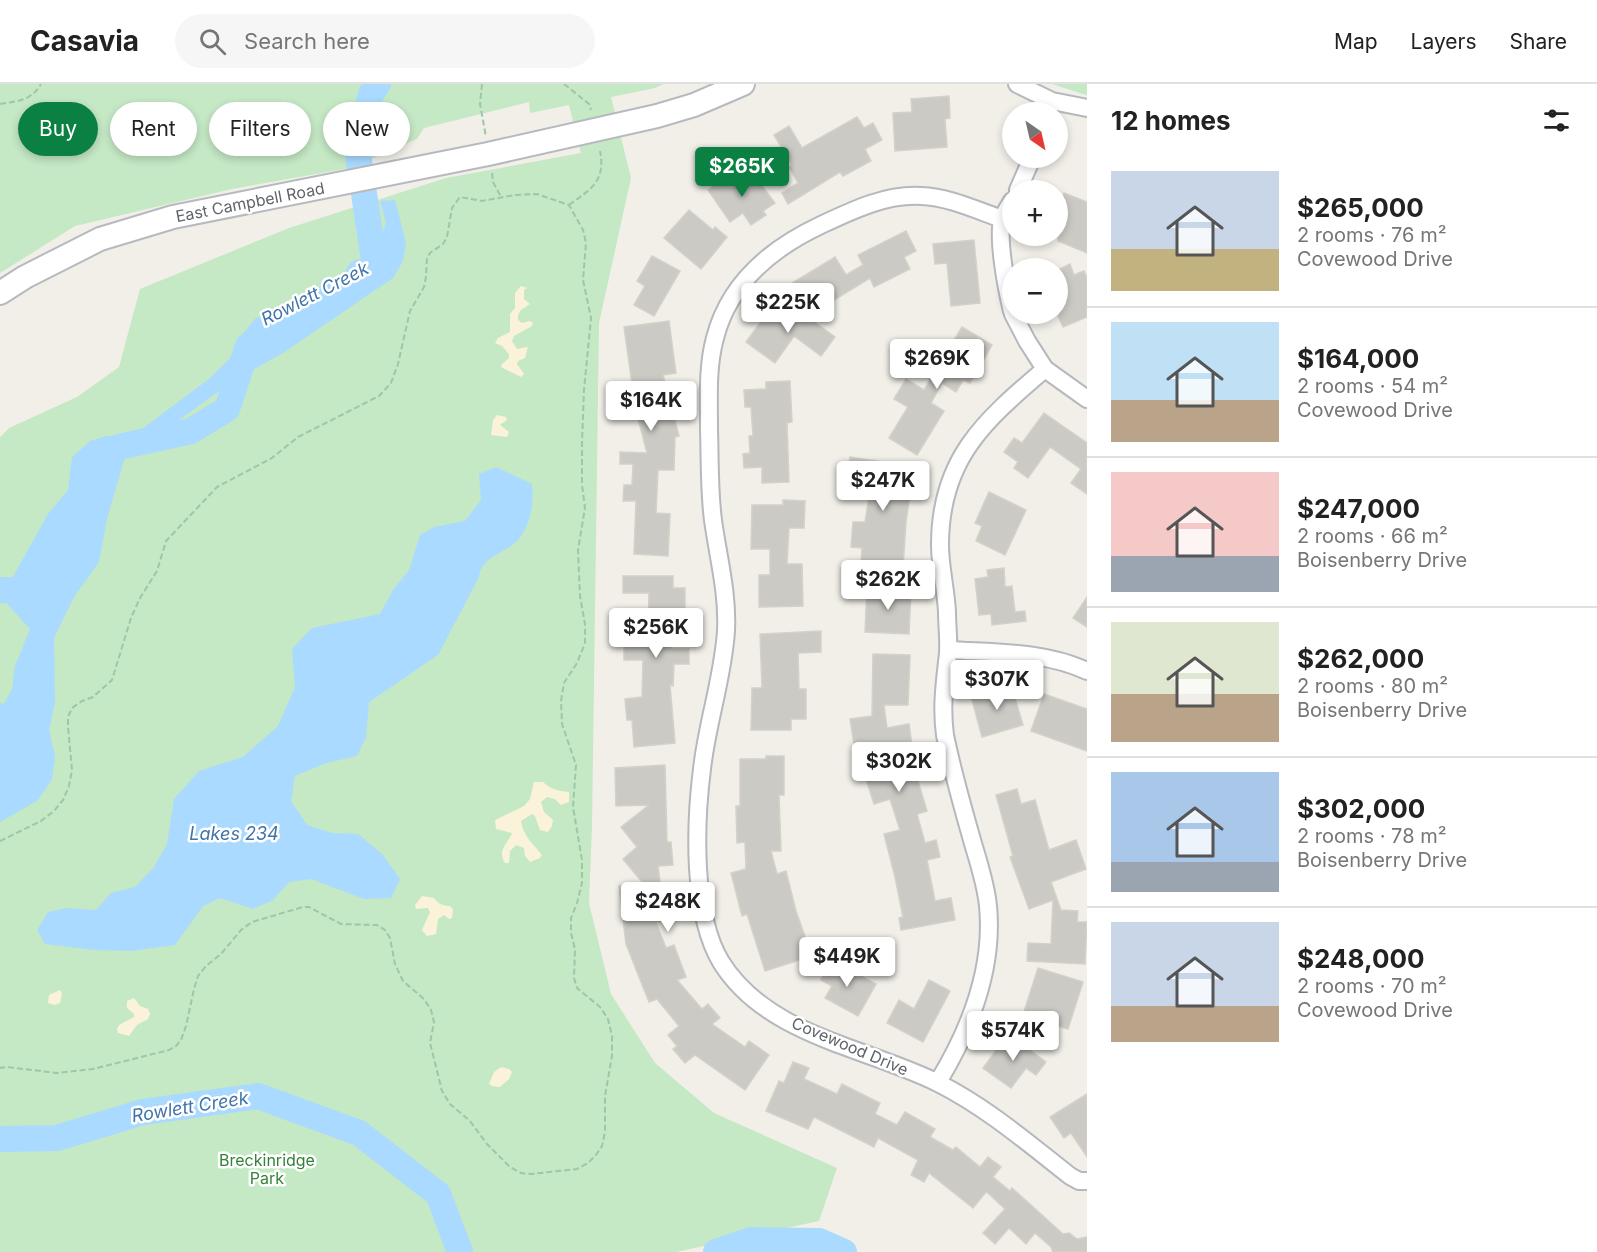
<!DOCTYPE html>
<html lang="en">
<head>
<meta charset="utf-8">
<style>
	body { margin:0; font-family:Inter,sans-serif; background:#f6f6f6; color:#222; height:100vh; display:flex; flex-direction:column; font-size:22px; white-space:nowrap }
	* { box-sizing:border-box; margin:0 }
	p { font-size:20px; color:#767676 }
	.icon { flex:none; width:33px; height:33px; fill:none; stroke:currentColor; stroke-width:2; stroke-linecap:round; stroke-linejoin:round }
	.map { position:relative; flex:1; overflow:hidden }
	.panel { display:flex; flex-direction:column; background:#fff; width:510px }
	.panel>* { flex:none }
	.hud { position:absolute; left:18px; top:18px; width:570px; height:54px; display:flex; gap:12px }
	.needle { width:39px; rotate:146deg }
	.tools { position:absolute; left:1002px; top:18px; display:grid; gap:12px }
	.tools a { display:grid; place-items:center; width:66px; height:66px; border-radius:50%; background:#fff; box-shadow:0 3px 9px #0003; font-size:30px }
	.price { position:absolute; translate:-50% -51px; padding:0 14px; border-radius:6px; background:#fff; color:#222; font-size:20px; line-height:39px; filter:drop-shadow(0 2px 3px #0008) }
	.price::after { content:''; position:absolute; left:50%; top:36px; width:18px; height:14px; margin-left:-9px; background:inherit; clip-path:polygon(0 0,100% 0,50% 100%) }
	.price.on { background:#0b8043; color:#fff }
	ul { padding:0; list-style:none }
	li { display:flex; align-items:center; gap:18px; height:150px; padding:0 24px }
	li+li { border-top:2px solid #e0e0e0 }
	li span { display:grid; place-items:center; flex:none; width:168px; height:120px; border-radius:0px; color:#555 }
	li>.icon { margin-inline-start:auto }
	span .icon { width:72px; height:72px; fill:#fffc; stroke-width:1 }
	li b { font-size:26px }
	h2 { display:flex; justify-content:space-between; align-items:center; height:72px; padding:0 24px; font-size:26px }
	.tag { padding:0 21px; border-radius:27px; background:#fff; box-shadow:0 3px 9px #0003; font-size:21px; line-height:54px }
	.tag.on { background:#0b8043; color:#fff }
	header { display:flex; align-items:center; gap:36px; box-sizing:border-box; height:84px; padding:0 30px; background:#fff; border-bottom:2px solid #e0e0e0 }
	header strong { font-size:28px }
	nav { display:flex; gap:33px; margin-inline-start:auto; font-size:21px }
	.search { width:420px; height:54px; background:#f6f6f6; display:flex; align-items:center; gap:15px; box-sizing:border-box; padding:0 21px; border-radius:33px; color:#767676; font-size:22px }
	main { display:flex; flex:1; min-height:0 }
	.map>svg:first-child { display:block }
</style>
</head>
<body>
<header>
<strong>Casavia</strong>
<div class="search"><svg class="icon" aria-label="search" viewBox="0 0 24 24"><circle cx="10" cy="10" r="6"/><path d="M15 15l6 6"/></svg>Search here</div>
<nav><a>Map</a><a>Layers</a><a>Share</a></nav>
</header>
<main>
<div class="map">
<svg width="1087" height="1168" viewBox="0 0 1087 1168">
	<rect width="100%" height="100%" fill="#f1efe8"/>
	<g fill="#c5e8c5">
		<path d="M0,0h664l-9,4 -44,9 20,81 -32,145 -7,503 -3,77 22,91 44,69 59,50 123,55 -18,53 -143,31h-676v-815l9,-9 68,-31 42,-30 21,-78 149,-61 157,-50 135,-25 -12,-48 -39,8 -1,-11 -105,26 -7,11 -67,29 -118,21 -157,37 -75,47z"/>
		<path d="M1052,0h35v11h-1z"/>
	</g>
	<g fill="#fbf3d9">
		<path d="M521,202l6,2 -3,2v9l6,5 -9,6 -3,5v5l4,3 8,-2 3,2 -1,3 -18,10 -2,5 5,8 11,-2 -3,11 -7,3 -1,3 7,10 -3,3 -20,-10 1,-3 7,-6v-4l-7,-8 -7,-3 3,-5 12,-6v-18l5,-6v-15z"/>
		<path d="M497,331l9,2 1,3 -7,5 9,7 -2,5 -16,-2 2,-15z"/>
		<path d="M534,698h9c8,7 14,9 26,10v10l-8,3 -6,-6 -8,-2 -6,5 3,10 9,8 -1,6 -4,6 -8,-2 -5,-14 -3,-2 -11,7c2,15 13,24 21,34l-2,3 -10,4 -5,-6 -1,-8 -8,-3 -6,6 -1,12h-4c-8,-13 2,-18 7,-30l-16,-4 -1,-9 29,-14 6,-7z"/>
		<path d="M422,812l12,2c4,6 9,8 16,8l3,3 -1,9 -3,1 -5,-4 -6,4 -2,15 -9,2 -5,-6 8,-18 -2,-4 -12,1 -1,-4z"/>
		<path d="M60,906l2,4 -2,9 -5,2 -7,-2 1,-8z"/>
		<path d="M134,914l6,8 8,3 2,5 -2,5 -11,6 -8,11 -11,-3 -1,-4 2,-4 15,-8v-3l-7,-6v-7z"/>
		<path d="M501,983l8,2 3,3 -3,7 -9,8 -8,-1 -3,-2 5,-12z"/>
	</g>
	<g fill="#aadaff">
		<path d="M395,116l11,43 -3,18 -10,17 -110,75 -50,28 -109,79 -17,59 -8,43 -25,35 -20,41 1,64 -6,28 6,26 -3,24 -15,21 -37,21v-119l4,1 8,-15 3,-23 15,-37 -22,-24 -3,-14 43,-77 20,-24 4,-33 18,-16 16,-5 21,1 15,-8 67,-50 31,-31 1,-12 14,-17 67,-33 46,-30 11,-14 7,-19 -6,-22z"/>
		<path d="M496,383l36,17c2,18 -1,40 -13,55 -12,14 -38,17 -40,38l-41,78 -69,47 -3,35 -9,19 -31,7 -31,13 -4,25 16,24 25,8 26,1 24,20 18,25 -9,19 -27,1 -53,-20 -22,3 -16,18 -20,9 -33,-11 -17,8 -28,39 -44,6 -37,-1 -49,-6 -8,-14 11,-18 19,-4 29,2 15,-17 24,-6 19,-20 13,-23 7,-45 25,-28 44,-14 35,-31 17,-39 -3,-38 20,-21 68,-14 13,-24 16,-20 11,-35 14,-8 31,-6 16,-21 -2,-26z"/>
	</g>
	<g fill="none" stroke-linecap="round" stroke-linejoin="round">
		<g stroke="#aadaff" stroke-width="26">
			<path d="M359,189l16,-6 -18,-120 14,-53 7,-10"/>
			<path d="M119,363l72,-16 36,-22 21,-63"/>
			<path d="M0,506l42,1"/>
			<path d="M0,1055l57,-1 86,-26 115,-16 101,37 79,61 22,58"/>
			<path d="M716,1168l35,-12 68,1 25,11"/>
		</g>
	</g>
	<g fill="#cccac5" stroke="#d6d1c6" stroke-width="1.5">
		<path d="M949,12l1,22 -5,1 2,28 -52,4 -2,-38 19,-1 -1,-13z"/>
		<path d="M857,33l7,11 9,-5 9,17 -17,9 6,12 -28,15 -3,-4 -52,32 -6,-11 16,-10 -9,-16 3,-2 -18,-30 15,-9 13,22z"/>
		<path d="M751,87l24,32 -12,8 3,4 -15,10 -8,-12 -13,9 -22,-32 21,-15 5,8z"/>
		<path d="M1064,109l23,9v51l-29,-12v-32z"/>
		<path d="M689,126l24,20 2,-3 12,10 -26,32 -37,-31z"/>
		<path d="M906,147l10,20 -12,6 6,12 -36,18 -4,-9 -44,27 -11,-18 -18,11 -8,-13 46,-28 11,18 17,-10 -5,-10z"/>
		<path d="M974,156l6,63 -29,3 -4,-43 -12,1 -2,-20z"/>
		<path d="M652,172l28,15 -26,45 -20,-11 11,-19 -8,-5z"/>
		<path d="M1070,180l4,11 10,-4 3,7v39l-24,10 -5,-11v-46z"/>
		<path d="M790,220l45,33 -14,19 -27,-20 -19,27 -29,-21 22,-30 11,8z"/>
		<path d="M669,237l7,52 -13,2 16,61 -4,1 -1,33h-16l-2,43 14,1 -2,42 -34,-2 2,-53h-13l1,-16h8l1,-21h-13v-12l27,1 -16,-62h2l-9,-64z"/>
		<path d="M962,243l30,18 -22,38 -7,-3 -7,12 -14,-9 -11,20 13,8 -27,44 -28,-17 19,-31 -14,-8 12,-20 18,11z"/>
		<path d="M790,297l2,41 -5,1 2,59 -27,1v-16l-18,1 -1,-14 7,-1 -1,-17h4l-2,-29h-6l-1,-17 22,-1v-7z"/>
		<path d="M1044,329l43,30v51l-16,-11 10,-14 -31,-22 -22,31 -14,-10 4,-6 -14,-10 10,-14 8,5z"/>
		<path d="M850,373l64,10 -8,55 -3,45 -42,-3 1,-16 -11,-1 2,-25h12l6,-37 -11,-2 1,-6 -14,-2z"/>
		<path d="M989,408l37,18 -21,45 -29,-14 6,-15 -7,-3z"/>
		<path d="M783,416l22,1 -1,27h-15l-2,36h15l1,42 -44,1v-32h11v-26h-19l1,-44h31z"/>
		<path d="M1004,484l1,19 7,-1 3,26 10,-1 1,10 -34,4 -1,-11 -12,1 -4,-36 13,-2 -1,-7z"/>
		<path d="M623,492h50v12h12v37l-14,1v23h18v15h-15l-1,22 -3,-1 5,58 -41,4 -2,-27h-5l-2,-21 17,-2 1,-37h-19v-23h24l1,-44h-26z"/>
		<path d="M867,504l44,2 -2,44 -44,-2z"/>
		<path d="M1087,513v30l-14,-9z"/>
		<path d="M821,547v21l-23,1 1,36h7v30h-15v11h-40l1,-42h10l-2,-54z"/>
		<path d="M873,570l37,1 -2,50h-24l3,23 22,-4 5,37h-2l15,50 -10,3 8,29 11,-3 4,17 -13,3 8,41 16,-3 4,22 -54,10 -2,-12 4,-1 -8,-40 -11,-43 16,-4 -10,-31 -16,5 -11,-35 -5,1 -8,-51 22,-3z"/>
		<path d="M1011,601l12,40 -41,12 -11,-41z"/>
		<path d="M1044,610l43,15v42l-56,-20z"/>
		<path d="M766,672h18v39h-5l2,56h-10l6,23 9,-3 10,40 16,45 -47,15 -18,-57 -5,2 -11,-43 15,-4 -1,-27 -8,1 -1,-37h4v-47h26z"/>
		<path d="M665,681l2,77h4l2,23 -15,1 7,55 -9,1 10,26 8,-3 12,32 -9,3 25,29 6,-5 12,14 -8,6 33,23 4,-6 20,14 -24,35 -50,-35 -10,8 -12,-14 4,-3 -9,-11 11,-9 -22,-27 -8,3 -23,-58 -7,-58 24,-3 -20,-24 14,-12 -16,-20 28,-22 -33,1 -1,-38z"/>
		<path d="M1017,705l4,15 14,-4 14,50 27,-10 10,29 -35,13 10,28 17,1 -1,11h10l-2,42 -58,-3 1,-18 23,1 2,-44 -24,9 -19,-52 3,-1 -17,-61z"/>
		<path d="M831,876l45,24 -18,32 -33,-18 7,-12 -11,-6z"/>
		<path d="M1038,884l45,14 -15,47 -45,-14z"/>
		<path d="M929,896l21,11 -27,51 -36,-19 12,-23 15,9z"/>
		<path d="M1008,950l38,28 -10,13 -10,-7 -15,20 -28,-20z"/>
		<path d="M793,978l16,6 -5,11 33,15 5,-10 38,19 -5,11 22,11 8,-13 30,17 -5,8 23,13 3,-3 24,20 8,-10 13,10 -8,10 17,14 2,-3 51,46 6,-1 8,6 10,-2v15h-34l-2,-5 -16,-14 -9,11 -17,-16 -14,16 -12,-11 22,-24 -16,-15 -3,-2 -13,16 -44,-35 -5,9 -13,-7 7,-15 -40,-22 -4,9 -60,-30 -6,12 -42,-18 13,-30 5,2z"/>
		<path d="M1087,1010v63l-16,-24 -7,5 -14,-21z"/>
	</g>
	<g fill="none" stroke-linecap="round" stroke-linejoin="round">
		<g stroke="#b5b8bc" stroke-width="20">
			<g id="minor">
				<path d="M1017,0l35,17 35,7"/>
				<path d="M1018,106l14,-32"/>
				<path d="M1012,117c-3,5 -7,11 -9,16 -7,18 4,74 9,94"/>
				<path d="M1002,135c-26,-9 -53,-22 -81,-23 -35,-2 -68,14 -100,29 -49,23 -92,58 -106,113 -8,29 -6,61 -6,91 1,30 0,61 4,91 5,37 15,73 13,111 -3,47 -19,92 -24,138 -7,55 -10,145 19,193 46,74 145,85 217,121 48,24 90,60 132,93l9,5h8"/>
				<path d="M1013,230l14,27 18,28 42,30"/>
				<path d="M949,566c46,3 95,1 138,21"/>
				<path d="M938,998c31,-51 56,-114 50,-176 -2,-22 -10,-45 -16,-66 -10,-35 -20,-70 -27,-105 -4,-29 0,-54 3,-82 1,-13 -1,-27 -1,-41 -1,-22 -7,-45 -7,-67 0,-86 44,-124 105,-176"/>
			</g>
		</g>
		<g stroke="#b6babf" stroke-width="26">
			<path id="secondary" d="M0,209l25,-16 75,-38 73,-22 315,-63 169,-38 37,-11 49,-21"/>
		</g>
		<g stroke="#9cc7a9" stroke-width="2" stroke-dasharray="6 3" stroke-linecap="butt">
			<path d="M482,0l-2,20 6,33"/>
			<path d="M564,0l25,20 2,6"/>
			<path d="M0,20c18,-3 31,-3 41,-20"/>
			<path d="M492,89l1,9 8,15"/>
			<path d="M569,121c22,-16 37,-24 31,-54"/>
			<path d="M0,757l41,-20 13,-10 9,-11 6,-14 3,-16 -4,-43v-10l4,-9 10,-7 11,-4 19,-17 19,-62 9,-20 17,-27 9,-30 51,-54 55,-29 26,-21 81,-41 12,-13 7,-19 12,-53 14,-24 2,-10 1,-19 3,-5 13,-9 4,-7 5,-29 8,-11 22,4 33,-6 22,-1 32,11 14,25 3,13 -3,37 8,38 -7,72 -2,52v43l3,23 -7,42 2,46 5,28v19l-8,20 -13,20 -3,18 1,23 14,41 -3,42 9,53v23l-5,20 -6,15v15l4,16 -1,29 3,10 23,19 8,12 4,17v20l-7,40v36l-3,14 -6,9 -8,8 -11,6 -46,5 -10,-1 -11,-6 -23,-23 -17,-23 -20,-17 -8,-13 -12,-48 4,-21 -3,-12 -7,-11 -21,-18 -8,-17 -5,-26 -5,-8 -8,-5 -36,-1 -32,-17h-6l-51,15 -11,8 -20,24 -15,12 -8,10 -4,13 -8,37 -5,14 -5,6 -7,4 -76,19 -36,4 -50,-6 -7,1"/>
		</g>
		<use href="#minor" stroke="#fff" stroke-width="16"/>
		<use href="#secondary" stroke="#fff" stroke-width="22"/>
	</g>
	<g text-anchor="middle" stroke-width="5" stroke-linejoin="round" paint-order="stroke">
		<g font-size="16" fill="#5f6368" stroke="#fff">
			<text transform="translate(250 118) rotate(-11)" y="6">East Campbell Road</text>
			<text transform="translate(850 962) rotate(23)" y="6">Covewood Drive</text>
		</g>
		<g font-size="16" fill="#348238" stroke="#fff">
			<text x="267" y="1082">Breckinridge<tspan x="267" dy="18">Park</tspan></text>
		</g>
		<g font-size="18" font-style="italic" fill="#4174aa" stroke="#fff">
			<text transform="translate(315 210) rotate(-27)" y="6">Rowlett Creek</text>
			<text x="234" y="756">Lakes 234</text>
			<text transform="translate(190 1023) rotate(-9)" y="6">Rowlett Creek</text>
		</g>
	</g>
</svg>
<div class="tools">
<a><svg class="needle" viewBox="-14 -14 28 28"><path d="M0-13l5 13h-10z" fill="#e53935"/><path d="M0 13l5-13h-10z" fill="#767676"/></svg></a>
<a>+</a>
<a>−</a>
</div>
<b class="price on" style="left:742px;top:114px">$265K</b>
<b class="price" style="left:788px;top:250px">$225K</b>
<b class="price" style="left:937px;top:306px">$269K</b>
<b class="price" style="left:651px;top:348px">$164K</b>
<b class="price" style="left:883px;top:428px">$247K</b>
<b class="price" style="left:888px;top:527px">$262K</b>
<b class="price" style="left:656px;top:575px">$256K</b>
<b class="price" style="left:997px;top:627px">$307K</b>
<b class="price" style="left:899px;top:709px">$302K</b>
<b class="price" style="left:668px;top:849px">$248K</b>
<b class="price" style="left:847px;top:904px">$449K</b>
<b class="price" style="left:1013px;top:978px">$574K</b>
<div class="hud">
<a class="tag on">Buy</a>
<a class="tag">Rent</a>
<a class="tag">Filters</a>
<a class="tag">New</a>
</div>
</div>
<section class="panel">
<h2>12 homes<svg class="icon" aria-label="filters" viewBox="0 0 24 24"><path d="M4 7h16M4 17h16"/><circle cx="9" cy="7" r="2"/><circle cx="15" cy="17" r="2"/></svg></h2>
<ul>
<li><span style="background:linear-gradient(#c9d6e8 65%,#c2b280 0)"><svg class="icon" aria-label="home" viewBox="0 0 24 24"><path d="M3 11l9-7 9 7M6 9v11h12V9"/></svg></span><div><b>$265,000</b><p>2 rooms · 76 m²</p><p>Covewood Drive</p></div></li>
<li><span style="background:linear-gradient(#bfe0f5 65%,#b9a48a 0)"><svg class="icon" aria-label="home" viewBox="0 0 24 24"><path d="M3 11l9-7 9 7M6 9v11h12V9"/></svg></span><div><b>$164,000</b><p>2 rooms · 54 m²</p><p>Covewood Drive</p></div></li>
<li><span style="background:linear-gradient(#f6c9c9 70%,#9aa5b1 0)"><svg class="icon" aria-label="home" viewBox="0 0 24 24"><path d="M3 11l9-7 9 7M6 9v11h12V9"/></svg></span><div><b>$247,000</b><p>2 rooms · 66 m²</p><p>Boisenberry Drive</p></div></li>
<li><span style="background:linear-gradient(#dfe7d0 60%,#b9a48a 0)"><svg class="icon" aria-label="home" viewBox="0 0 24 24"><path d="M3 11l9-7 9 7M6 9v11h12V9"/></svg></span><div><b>$262,000</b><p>2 rooms · 80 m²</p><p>Boisenberry Drive</p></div></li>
<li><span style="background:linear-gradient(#a9c7e8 75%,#9aa5b1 0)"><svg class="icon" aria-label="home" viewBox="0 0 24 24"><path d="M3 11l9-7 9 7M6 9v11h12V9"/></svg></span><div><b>$302,000</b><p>2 rooms · 78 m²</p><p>Boisenberry Drive</p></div></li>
<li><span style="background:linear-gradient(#c9d6e8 70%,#b9a48a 0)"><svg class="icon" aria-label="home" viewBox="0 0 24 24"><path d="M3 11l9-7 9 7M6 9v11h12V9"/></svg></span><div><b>$248,000</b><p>2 rooms · 70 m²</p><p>Covewood Drive</p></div></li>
</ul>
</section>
</main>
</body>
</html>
